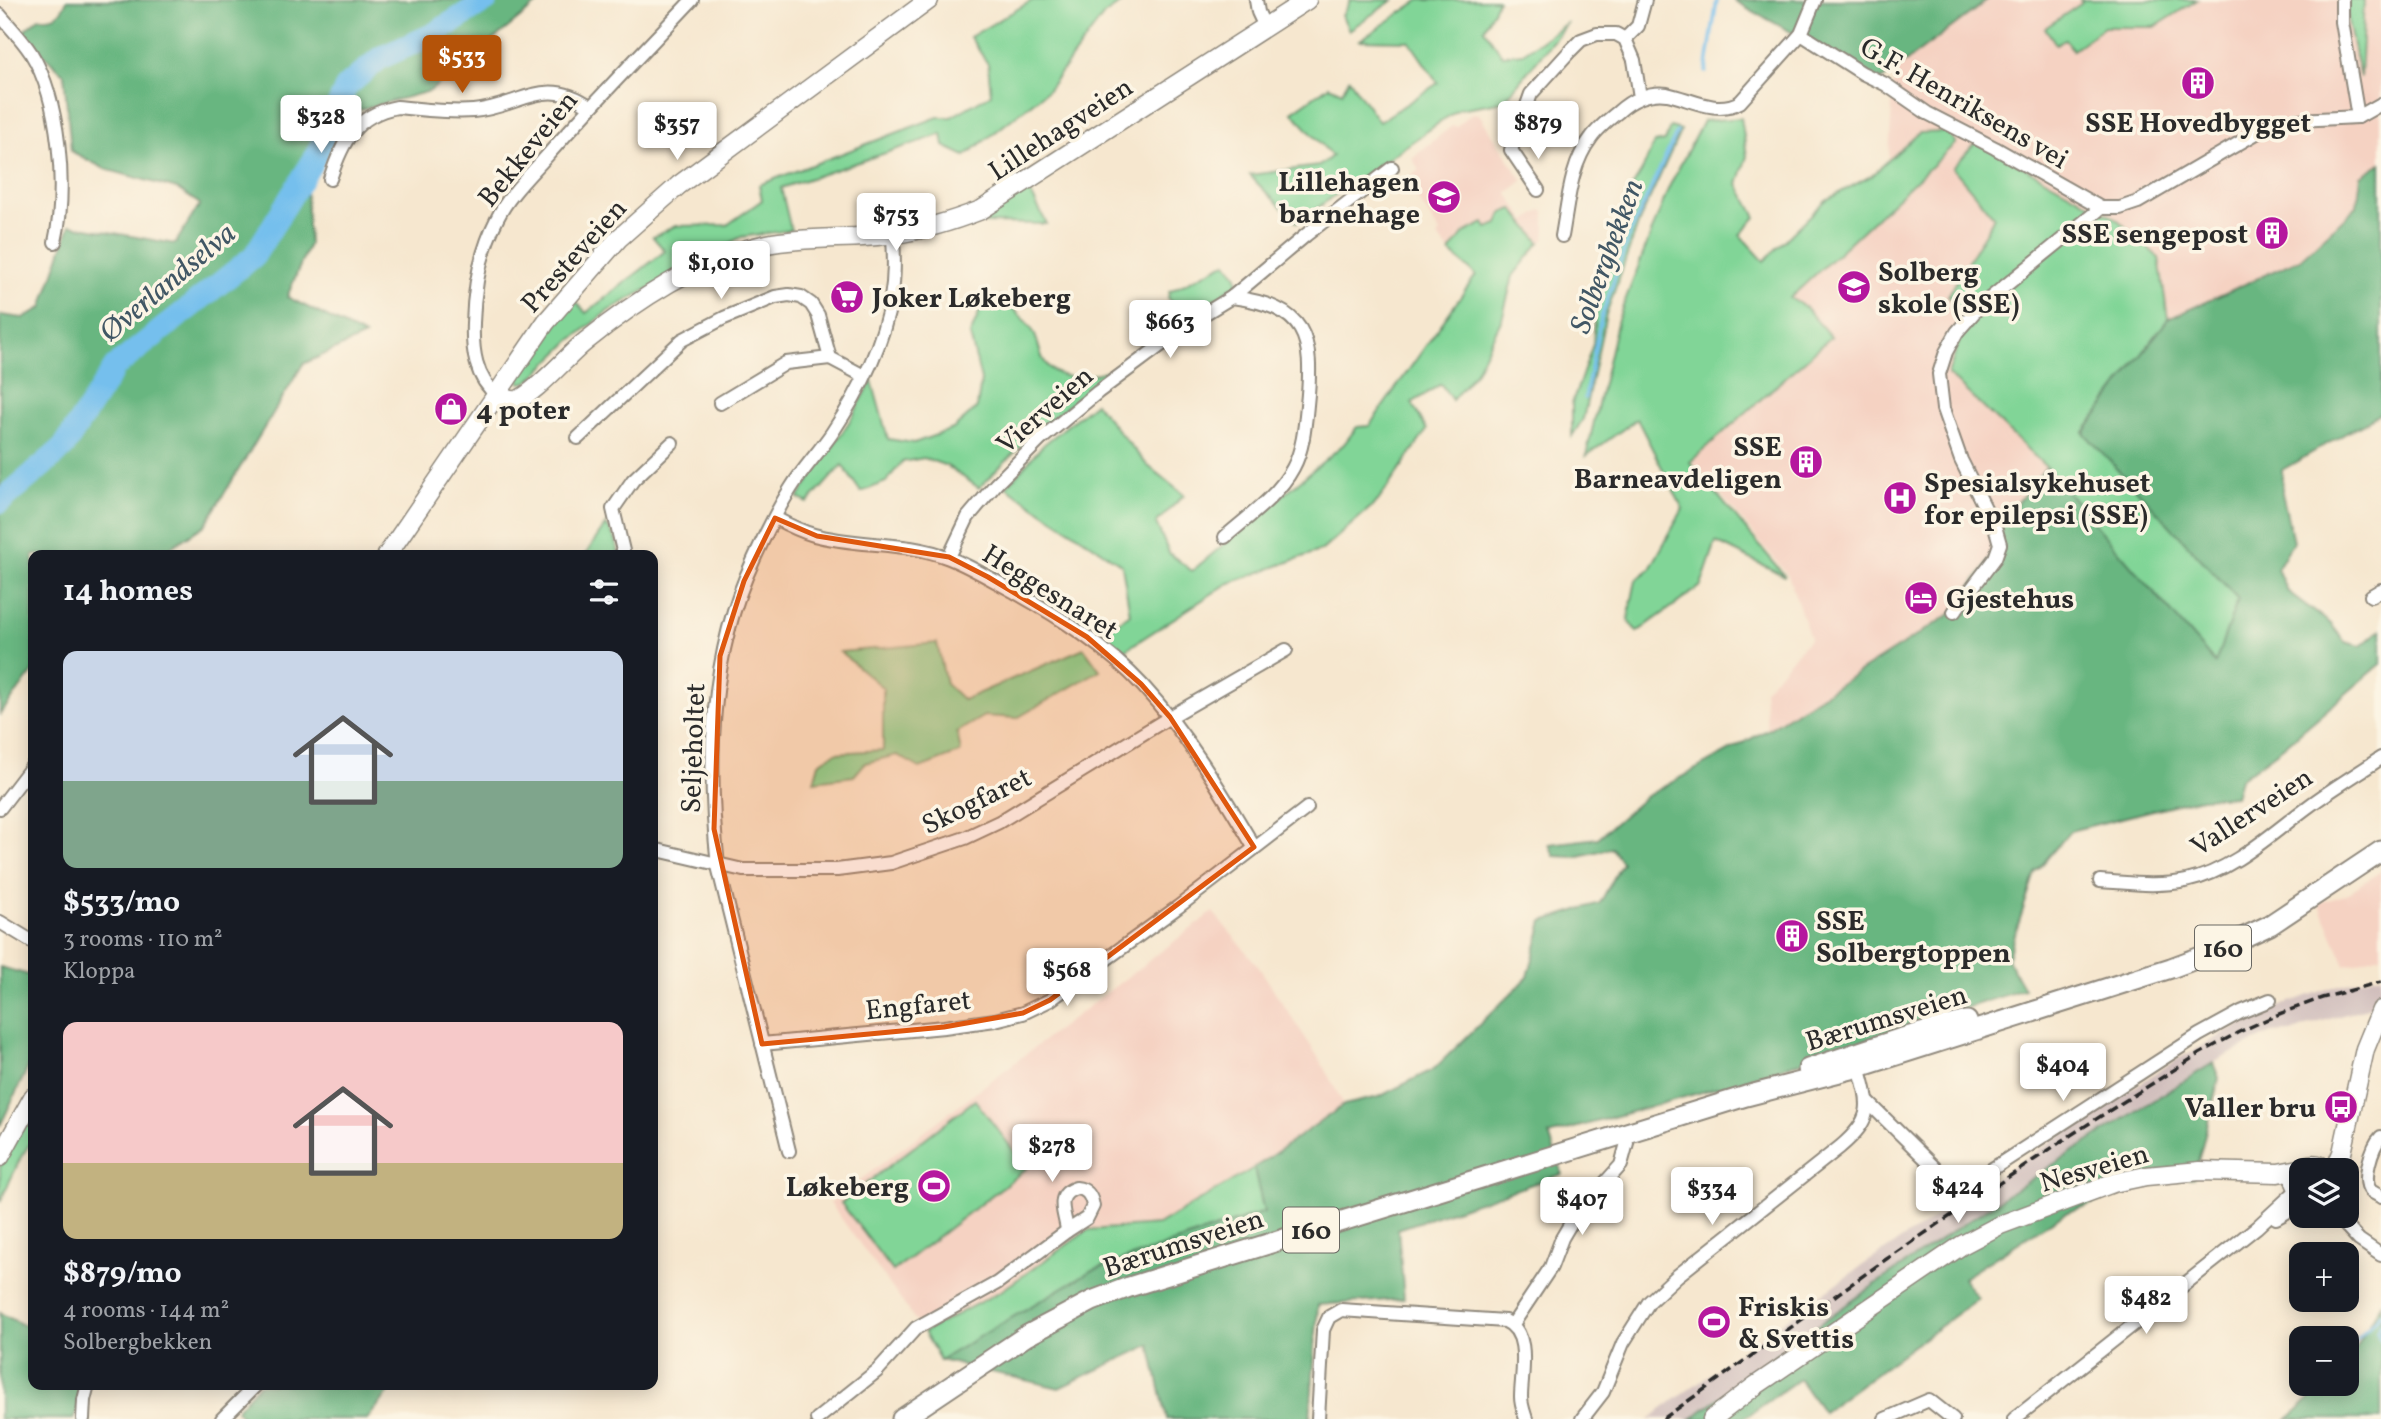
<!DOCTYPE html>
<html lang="en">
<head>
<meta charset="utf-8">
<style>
	body { margin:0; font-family:Vollkorn,serif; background:#20242c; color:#f1f3f6; height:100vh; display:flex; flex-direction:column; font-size:26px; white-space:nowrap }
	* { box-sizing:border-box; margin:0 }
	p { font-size:23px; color:#9ea1a6 }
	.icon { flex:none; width:38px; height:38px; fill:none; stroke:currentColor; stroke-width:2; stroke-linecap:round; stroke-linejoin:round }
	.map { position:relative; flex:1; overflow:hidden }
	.panel { position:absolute; left:28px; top:550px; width:630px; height:840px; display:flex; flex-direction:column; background:#171b24; border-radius:14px; box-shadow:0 4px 18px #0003 }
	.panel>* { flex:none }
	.controls { position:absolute; left:2289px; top:1158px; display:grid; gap:14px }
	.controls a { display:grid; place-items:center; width:70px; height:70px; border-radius:14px; background:#171b24; box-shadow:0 4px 18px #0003; font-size:35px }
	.price { position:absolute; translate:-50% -60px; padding:0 16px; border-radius:7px; background:#fff; color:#222; font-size:23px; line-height:46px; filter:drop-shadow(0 2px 4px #0008) }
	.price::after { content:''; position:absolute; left:50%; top:42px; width:21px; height:16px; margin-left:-10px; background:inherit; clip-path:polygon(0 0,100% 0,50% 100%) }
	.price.selected { background:#b45309; color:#fff }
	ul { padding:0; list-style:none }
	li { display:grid; align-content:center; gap:14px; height:371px; padding:0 35px }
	li span { display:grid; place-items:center; height:217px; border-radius:14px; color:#555 }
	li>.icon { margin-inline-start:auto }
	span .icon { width:126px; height:126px; fill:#fffc; stroke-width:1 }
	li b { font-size:30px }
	h2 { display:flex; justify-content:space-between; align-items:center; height:84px; padding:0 35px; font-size:30px }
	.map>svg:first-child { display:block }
</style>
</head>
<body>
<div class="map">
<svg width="2381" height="1419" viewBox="0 0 2381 1419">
	<rect width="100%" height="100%" fill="#fcf5e5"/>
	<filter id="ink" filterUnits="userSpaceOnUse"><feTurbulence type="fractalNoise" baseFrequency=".0143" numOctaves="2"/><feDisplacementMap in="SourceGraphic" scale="14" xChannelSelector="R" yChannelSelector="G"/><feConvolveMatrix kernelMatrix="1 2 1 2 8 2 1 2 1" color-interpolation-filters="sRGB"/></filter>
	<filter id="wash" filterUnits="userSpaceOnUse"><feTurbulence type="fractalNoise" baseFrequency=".00686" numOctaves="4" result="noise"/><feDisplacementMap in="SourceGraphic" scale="28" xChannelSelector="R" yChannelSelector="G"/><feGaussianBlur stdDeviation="1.57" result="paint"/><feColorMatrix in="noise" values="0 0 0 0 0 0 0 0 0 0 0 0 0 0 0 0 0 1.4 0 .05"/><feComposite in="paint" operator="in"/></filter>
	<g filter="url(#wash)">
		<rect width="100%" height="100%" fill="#f6e7cf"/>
		<g fill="#f5d2c2">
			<path d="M1941,0h440v213l-363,365 -251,152 -3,-40 46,-52 -22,-63 -129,-154 228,-234 10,-165z"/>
			<path d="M1472,113l7,1 44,67 -16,12 19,28 16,-11 3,3v25l-32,38 -6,24 -57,-48 -13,-16 3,-3 -19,-29 -18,-23 16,-11 -7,-12 41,-33 3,2z"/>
			<path d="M2381,871v84l-36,10 -26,-62 26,-8z"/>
			<path d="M1213,912l45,54 62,94 24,45 -90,63 -96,57 -70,5 -87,61 -77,41 -94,-129z"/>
		</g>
		<path fill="#d1bfbd" d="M2381,974v25l-4,1 -4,6 -67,20 -14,6 -21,1 -58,30 -241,156 -207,143 -74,57h-42l85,-63 132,-93 308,-202 96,-52 69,-24z"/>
		<g fill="#81d597" stroke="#568061" stroke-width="2">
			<path d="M1033,0h92l-21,15 -57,76 -82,65 -21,-10 -2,-12 -161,54 10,42 -50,7 -133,74 -38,30 -42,41 -8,1 -2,-8 56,-76 12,14 79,-62 -12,-14 22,-11 52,-1 35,-25 -3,-15 179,-68h13l40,-23 -3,-30 -18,-27z"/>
			<path d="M1350,0h43l-44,30 -7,-14z"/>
			<path d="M1420,0h78l-14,29 18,26 21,-2 45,-31 -64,79 -45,8 -162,113c-16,-17 -32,-29 -47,-47l69,-9 13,-10 -40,-44 37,-26 13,6 7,-13 30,43 59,-39 -29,-42 -49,-1z"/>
			<path d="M2080,0h117l-42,27h-51l-31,23 -8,-11 -9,5 -11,-16 37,-25z"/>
			<path d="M2348,0h16l-4,78 -12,-56z"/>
			<path d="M1741,118l6,38 -9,28 18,33 -16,18 24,26 62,-61 45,-24 48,-43 28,-1 9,11 -166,155 15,9 26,30 -141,125 95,114 -69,-34 -15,44 -64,46 -9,-12 8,-40 14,-11 33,-60 -46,-90 -51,37 32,-137 51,-132 34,-66z"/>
			<path d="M1670,127l11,3 -41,89 -34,95 -23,105 -11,17v-32l21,-60 5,-58 29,-91 15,-24 12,-28 11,-2z"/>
			<path d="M1977,141l140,78 42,39 9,61 -84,113 154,167 -23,65 -169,-197 -98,-93 13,-38 10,-8 -23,-32 46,-79 -41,-49z"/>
			<path d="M1029,190l18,34 -63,-1 -3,-6z"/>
			<path d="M1513,209l27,33 -27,34 -11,43 -27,54 -23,27 -11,-16 -29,19 15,27 -49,71 -56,49 -95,34 -108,70 -21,-18 32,-22 -8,-49 -116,-78 36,-41 53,-43 52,62 37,30 -28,28 13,30 23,18 152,-127 13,-17 12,-1 107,-151 -26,-23 14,-19 20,-10 3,5 11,-4 4,-11z"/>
			<path d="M1227,262l10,14 1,7 -47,32 -6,1 -17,-17 1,-7z"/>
			<path d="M1000,296c10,10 22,20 31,32 7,9 7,21 12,31 16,29 51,16 75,8 -50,36 -96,76 -139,121l-32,-22 -23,-8 -22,4 -16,20 -25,10 -19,-27 -34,38 -10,-5 53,-79 21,-38 16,58 26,4 39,-14 24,-21 4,-28 -11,-45 12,-29z"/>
			<path d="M606,524l10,16 3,15h-34z"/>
			<path d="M937,643l9,41 17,16 121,-52 16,22 -83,48 -33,-2 -27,16 4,20 -41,16 -23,-13 -32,8 -11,13 -40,5 5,-18 16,-10 48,-3v-62l-43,-36z"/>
			<path d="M975,1100l52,68 -134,103 -52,-68z"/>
			<path d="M33,1109v30l-12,18 -21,45v-35z"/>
			<path d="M1254,1168l10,44 -173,59 -151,89 -16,-28 77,-41 87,-61 70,-5z"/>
		</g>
		<g fill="#68b680" stroke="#4a7056" stroke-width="2">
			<path d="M67,0h475l-112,91 -83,22 -42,60 4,71 -22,53 78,39 -62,28 -98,161 -46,30h-126v117l-33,42v-399l23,3 19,-10 28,-83 105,19 25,-40 -23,-15 -72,-20 -34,-18 -7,-77 -43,-41 18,-15c16,1 22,-3 28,-18z"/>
			<path d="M1733,0h255l-108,81z"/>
			<path d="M2381,163v250l-99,57v23l11,49 -16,27 10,22 44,33 14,18 16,4 20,-17v35l-98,83 -43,32 -5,17 -34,2 -131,33 -35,42 -28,86 17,30 -286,93 -189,53 13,39 -164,55 6,70 -86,6 -8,114h-143l-17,-74 -91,43 -119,-28 151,-89 173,-59 -10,-44 90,-63 35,-8 55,-28 94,-92 15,-56 57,-18 22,-40 -10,-15 -37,9 -21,-1 -5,-12 49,-6 47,-41 122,-67 187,-118 46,-68 -4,-14 50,-63 169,196 23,-64 -154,-166 84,-114 132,-60 57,-53 4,-30z"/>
			<path d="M0,967l33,9v81l-33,69z"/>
			<path d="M2213,1063l6,15 -25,100h-28l-101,35 -102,65 15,20 -155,114 -24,-33 -56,40h-52c167,-128 343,-245 522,-356z"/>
			<path d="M2381,1304v115h-93l40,-35h19v-20z"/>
			<path d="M0,1313l27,14 6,-12v69h56l-16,35h-73z"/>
			<path d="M259,1384h137l-29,35h-123l-8,-9z"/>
		</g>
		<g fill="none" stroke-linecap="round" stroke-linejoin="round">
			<g stroke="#74bfed" stroke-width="3.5">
				<path d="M1706,72l11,-72"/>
				<path d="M1585,398l16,-80 28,-82 48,-104"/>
				<path d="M2381,1324l-4,7 4,9"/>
				<path d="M2347,1346l9,-6 25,-26"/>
			</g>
			<path stroke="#74bfed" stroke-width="23" d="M0,502l63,-54 52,-81 139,-111 62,-100 30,-69 34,-29 54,-24 53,-34"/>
		</g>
	</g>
	<g filter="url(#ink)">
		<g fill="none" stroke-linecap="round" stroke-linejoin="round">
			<g stroke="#90897d" stroke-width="16">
				<g id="street">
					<path d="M1256,0l2,12 7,15"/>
					<path d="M2342,0v22l16,95 23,-13"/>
					<path d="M0,15c10,12 22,24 31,38 29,47 36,136 24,189"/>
					<path d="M1801,34l61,39 23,11 42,29 68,35 106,60"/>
					<path d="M1625,39l13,-13 7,-26"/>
					<path d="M330,179c12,-37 25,-64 67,-72 25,2 51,6 76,4 48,-4 71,-37 118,-4"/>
					<path d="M1538,190l-27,-40 20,-56 39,-43 11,-11 16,-6h19l9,5 9,21 6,37"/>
					<path d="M1562,236c6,-32 8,-71 29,-98 7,-10 17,-18 27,-26 13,-12 31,-21 49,-18 24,5 49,21 73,8l61,-68 14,-34"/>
					<path d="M497,395c-22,-17 -25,-46 -24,-72 1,-35 8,-73 24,-104 11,-23 32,-43 49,-62 47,-54 97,-105 146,-157"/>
					<path d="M720,403l66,-40 44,-5"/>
					<path d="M578,438l104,-98 42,-22 51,-21 14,-2 12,2 10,7 7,11 12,43 34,18"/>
					<path d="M775,518c13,7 25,13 39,17 44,12 92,6 135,23 23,9 45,23 66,34 46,26 92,55 128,94 44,48 78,105 111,161"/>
					<path d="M1225,537c24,-21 53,-41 68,-69 10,-18 12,-42 14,-63 7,-69 0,-98 -75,-108"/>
					<path d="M624,555l-11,-46 20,-29 39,-37"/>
					<path d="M949,557l19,-40 28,-33 45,-45 57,-47 98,-73 36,-22 74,-62 86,-67"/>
					<path d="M2371,596l10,-6"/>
					<path d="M1954,612l41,-54 5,-14 -4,-14 -35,-70 -18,-51 -4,-35 7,-22 11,-20 21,-24 123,-100h19l18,-6 139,-81 81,-4"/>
					<path d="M0,808l33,-43"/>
					<path d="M653,849l90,21h94l54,-7 74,-25 34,-16 171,-105 116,-67"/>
					<path d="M2100,881c29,2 58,6 86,0 47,-10 86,-48 123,-75 23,-17 48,-32 72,-48"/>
					<path d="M0,922l33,20"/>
					<path d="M762,1044l182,-17 51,-7 28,-7 27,-13 128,-93 129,-99"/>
					<path d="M1867,1101l72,71c15,10 27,10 44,3l216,-140 42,-23 29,-12"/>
					<path d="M2381,1137c-9,9 -20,44 -10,54 1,1 9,5 10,6"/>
					<path d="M789,1151l-71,-285c-11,-103 -9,-212 36,-307 11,-24 23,-49 37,-71 12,-19 28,-36 41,-55 26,-39 51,-88 59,-135 4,-22 3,-42 2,-64"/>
					<path d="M1076,1188c11,1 15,7 17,18l-6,12 -20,13c-1,-16 -14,-36 9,-43z"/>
					<path d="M2337,1216l22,24 22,15"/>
					<path d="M2276,1218l25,-14"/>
					<path d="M1513,1324l38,-57 11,-29 13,-22 46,-51 6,-22"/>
					<path d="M83,1419l1,-19 4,-16"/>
					<path d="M222,1419l35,-35"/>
					<path d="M817,1419l60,-48 39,-43 81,-45 70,-52"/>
					<path d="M1318,1419l5,-89 6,-13 12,-7 164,11c27,11 16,54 16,76 0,8 3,15 5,22"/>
					<path d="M1582,1419l21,-27 20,-49 26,-41 28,-26 163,-129c35,-30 30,-42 18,-84"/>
					<path d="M1885,1419l44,-19 24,19"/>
					<path d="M2014,1419l243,-192 40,-37"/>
				</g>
			</g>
			<g stroke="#90897d" stroke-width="21">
				<g id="secondary">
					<path d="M497,395c6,3 14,6 20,5 17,-5 53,-47 69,-59 26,-21 54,-41 83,-58 30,-17 64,-32 98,-39 42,-8 85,-4 127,-10 30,-4 59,-13 87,-24l326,-210"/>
					<path d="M387,555l159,-233 72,-83 61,-54 250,-185"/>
					<path d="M0,1157l33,-60"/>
					<path d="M2334,1171l8,-18 23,-104 16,-39"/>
					<path d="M2301,1195l-6,-13 5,-13c10,-6 19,-7 27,2"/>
					<path d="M1712,1419l43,-33 207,-141 38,-20 113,-42 33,-7 54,-5 78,2 22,-4"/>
				</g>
			</g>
			<g stroke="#90897d" stroke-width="23">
				<g id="primary">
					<path d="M1808,1069l91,-30 68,-18"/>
					<path d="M902,1419l124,-83 66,-35 37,-14 617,-191 113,-29 312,-99 35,-13 64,-30 111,-74"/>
				</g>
			</g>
			<use href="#street" stroke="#fff" stroke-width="12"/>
			<use href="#secondary" stroke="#fff" stroke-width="18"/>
			<use href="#primary" stroke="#fff" stroke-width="19"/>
			<path stroke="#2b2b2b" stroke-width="3.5" stroke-dasharray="10 5" stroke-linecap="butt" d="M1663,1419l222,-159 186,-125 128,-81 40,-22 40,-18 43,-16 59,-16"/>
		</g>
	</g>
	<path fill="#df570e" fill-opacity="0.2" stroke="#df570e" stroke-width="5" stroke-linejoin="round" d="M775,518l42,18 132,21 39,20 99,60 54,47 29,33 84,130 -204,153 -27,13 -79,14 -182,17 -48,-215 6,-173 24,-75z"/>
	<defs>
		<g id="building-disc" transform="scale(1.75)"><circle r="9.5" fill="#b5179e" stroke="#fcf5e5"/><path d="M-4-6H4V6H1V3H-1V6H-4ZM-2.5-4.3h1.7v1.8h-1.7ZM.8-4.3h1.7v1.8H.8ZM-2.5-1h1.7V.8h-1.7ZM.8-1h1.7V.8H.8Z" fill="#fff"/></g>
		<g id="school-disc" transform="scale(1.75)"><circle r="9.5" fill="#b5179e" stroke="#fcf5e5"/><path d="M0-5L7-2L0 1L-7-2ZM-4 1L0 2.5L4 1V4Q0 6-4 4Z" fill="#fff"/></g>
		<g id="supermarket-disc" transform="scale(1.75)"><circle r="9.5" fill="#b5179e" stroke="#fcf5e5"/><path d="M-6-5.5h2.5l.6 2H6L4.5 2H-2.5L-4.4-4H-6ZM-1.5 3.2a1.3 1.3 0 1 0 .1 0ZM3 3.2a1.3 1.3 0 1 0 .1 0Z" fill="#fff"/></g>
		<g id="shop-disc" transform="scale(1.75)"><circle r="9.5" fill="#b5179e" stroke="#fcf5e5"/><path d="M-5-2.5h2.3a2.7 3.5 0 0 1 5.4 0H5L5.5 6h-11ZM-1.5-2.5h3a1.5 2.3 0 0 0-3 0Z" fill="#fff"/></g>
		<g id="hospital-disc" transform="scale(1.75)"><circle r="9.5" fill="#b5179e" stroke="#fcf5e5"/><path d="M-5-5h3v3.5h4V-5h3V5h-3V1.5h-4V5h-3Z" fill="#fff"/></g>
		<g id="hotel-disc" transform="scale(1.75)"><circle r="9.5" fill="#b5179e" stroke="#fcf5e5"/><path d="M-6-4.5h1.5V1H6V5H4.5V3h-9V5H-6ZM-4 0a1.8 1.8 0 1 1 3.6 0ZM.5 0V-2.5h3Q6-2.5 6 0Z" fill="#fff"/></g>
		<g id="bus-disc" transform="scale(1.75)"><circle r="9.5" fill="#b5179e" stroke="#fcf5e5"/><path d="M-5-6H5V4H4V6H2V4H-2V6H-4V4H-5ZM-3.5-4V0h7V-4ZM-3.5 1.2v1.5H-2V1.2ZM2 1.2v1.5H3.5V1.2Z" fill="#fff"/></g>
		<g id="stadium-disc" transform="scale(1.75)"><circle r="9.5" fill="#b5179e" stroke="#fcf5e5"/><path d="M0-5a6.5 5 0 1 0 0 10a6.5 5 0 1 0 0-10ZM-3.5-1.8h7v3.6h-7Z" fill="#fff"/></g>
	</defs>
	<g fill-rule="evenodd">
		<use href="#building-disc" x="2198" y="83"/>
		<use href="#school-disc" x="1444" y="197"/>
		<use href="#building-disc" x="2272" y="233"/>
		<use href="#school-disc" x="1854" y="287"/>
		<use href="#supermarket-disc" x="847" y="297"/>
		<use href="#shop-disc" x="451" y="409"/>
		<use href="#building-disc" x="1806" y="462"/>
		<use href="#hospital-disc" x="1900" y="498"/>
		<use href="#hotel-disc" x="1921" y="598"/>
		<use href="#building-disc" x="1792" y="936"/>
		<use href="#bus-disc" x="2341" y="1107"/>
		<use href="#stadium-disc" x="934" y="1186"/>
		<use href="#stadium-disc" x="1714" y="1322"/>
	</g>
	<g text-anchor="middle" stroke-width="7" stroke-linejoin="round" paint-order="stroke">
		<g fill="#fcf5e5" stroke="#6a6863" stroke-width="2">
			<rect x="2195" y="925.5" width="56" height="45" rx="5"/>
			<rect x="1283" y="1207.5" width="56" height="45" rx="5"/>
		</g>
		<g font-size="26" font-weight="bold" fill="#2b2b2b">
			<text x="2223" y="957">160</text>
			<text x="1311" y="1239">160</text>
		</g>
		<g font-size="28" fill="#2b2b2b" stroke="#fcf5e5">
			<text transform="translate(1965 102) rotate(30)" y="10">G.F. Henriksens vei</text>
			<text transform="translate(1060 128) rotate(-33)" y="10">Lillehagveien</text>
			<text transform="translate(527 148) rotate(-51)" y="10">Bekkeveien</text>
			<text transform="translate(573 255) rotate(-48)" y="10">Presteveien</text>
			<text transform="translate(1044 409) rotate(-41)" y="10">Vierveien</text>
			<text transform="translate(1051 591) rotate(32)" y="10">Heggesnaret</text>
			<text transform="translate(692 748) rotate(-88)" y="10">Seljeholtet</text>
			<text transform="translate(976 800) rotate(-26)" y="10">Skogfaret</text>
			<text transform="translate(2251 811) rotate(-33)" y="10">Vallerveien</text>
			<text transform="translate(918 1004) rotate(-6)" y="10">Engfaret</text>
			<text transform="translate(1886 1017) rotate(-17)" y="10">Bærumsveien</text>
			<text transform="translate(2094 1167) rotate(-16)" y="10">Nesveien</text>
			<text transform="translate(1183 1242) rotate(-18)" y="10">Bærumsveien</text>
		</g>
		<g font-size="28" font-weight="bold" fill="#2b2b2b" stroke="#fcf5e5" text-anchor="start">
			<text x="2198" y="132" text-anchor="middle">SSE Hovedbygget</text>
			<text x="1420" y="191" text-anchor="end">Lillehagen<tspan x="1420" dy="32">barnehage</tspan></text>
			<text x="2248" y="243" text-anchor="end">SSE sengepost</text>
			<text x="1878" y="281">Solberg<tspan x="1878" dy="32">skole (SSE)</tspan></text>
			<text x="872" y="307">Joker Løkeberg</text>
			<text x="476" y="419">4 poter</text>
			<text x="1782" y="456" text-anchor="end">SSE<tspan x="1782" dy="32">Barneavdeligen</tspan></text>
			<text x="1924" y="492">Spesialsykehuset<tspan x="1924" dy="32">for epilepsi (SSE)</tspan></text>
			<text x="1946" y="608">Gjestehus</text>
			<text x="1816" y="930">SSE<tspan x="1816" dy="32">Solbergtoppen</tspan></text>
			<text x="2316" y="1117" text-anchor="end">Valler bru</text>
			<text x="909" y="1196" text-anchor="end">Løkeberg</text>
			<text x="1738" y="1316">Friskis<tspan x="1738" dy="32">&amp; Svettis</tspan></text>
		</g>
		<g font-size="30" font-style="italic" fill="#415765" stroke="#fcf5e5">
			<text transform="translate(1606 256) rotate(-70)" y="10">Solbergbekken</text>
			<text transform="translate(167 282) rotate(-40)" y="10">Øverlandselva</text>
		</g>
	</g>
</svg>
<div class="controls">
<a><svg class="icon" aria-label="layers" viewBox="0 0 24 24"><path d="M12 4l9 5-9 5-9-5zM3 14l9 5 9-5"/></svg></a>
<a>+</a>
<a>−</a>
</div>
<b class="price selected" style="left:462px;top:95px">$533</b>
<b class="price" style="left:321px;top:155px">$328</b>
<b class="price" style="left:1538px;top:161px">$879</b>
<b class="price" style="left:677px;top:162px">$357</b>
<b class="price" style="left:896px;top:253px">$753</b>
<b class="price" style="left:721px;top:301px">$1,010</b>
<b class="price" style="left:1170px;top:360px">$663</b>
<b class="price" style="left:1067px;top:1008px">$568</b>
<b class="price" style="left:2063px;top:1103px">$404</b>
<b class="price" style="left:1052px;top:1184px">$278</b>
<b class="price" style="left:1958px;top:1225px">$424</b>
<b class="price" style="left:1712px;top:1227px">$334</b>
<b class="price" style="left:1582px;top:1237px">$407</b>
<b class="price" style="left:2146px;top:1336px">$482</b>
<section class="panel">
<h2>14 homes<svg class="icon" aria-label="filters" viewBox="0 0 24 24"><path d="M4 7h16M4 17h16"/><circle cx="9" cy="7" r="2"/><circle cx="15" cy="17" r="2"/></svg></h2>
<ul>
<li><span style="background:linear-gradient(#c9d6e8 60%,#7fa58c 0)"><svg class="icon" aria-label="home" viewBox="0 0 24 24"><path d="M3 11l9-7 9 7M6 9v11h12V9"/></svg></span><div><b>$533/mo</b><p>3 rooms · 110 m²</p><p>Kloppa</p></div></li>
<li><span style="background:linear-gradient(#f6c9c9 65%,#c2b280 0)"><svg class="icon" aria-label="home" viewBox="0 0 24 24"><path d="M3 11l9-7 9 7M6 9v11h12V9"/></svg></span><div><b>$879/mo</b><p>4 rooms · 144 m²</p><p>Solbergbekken</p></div></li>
</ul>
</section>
</div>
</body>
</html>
